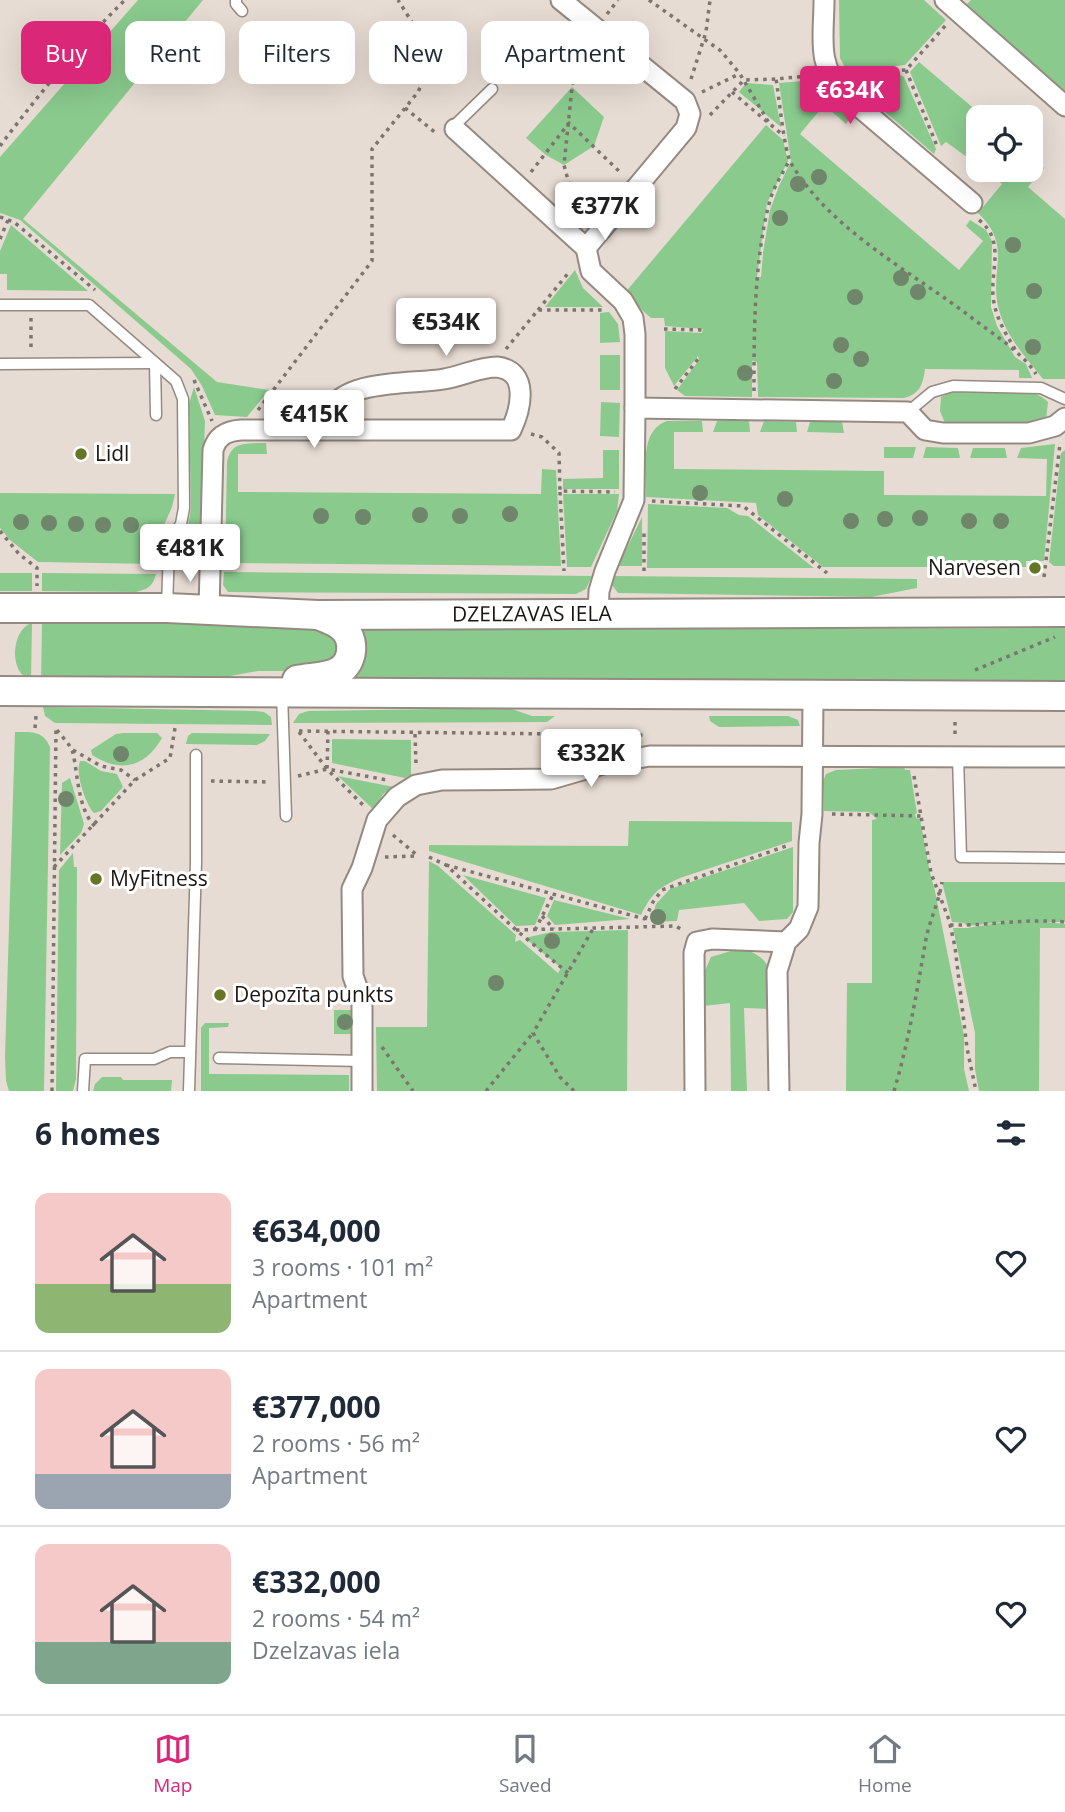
<!DOCTYPE html>
<html lang="en">
<head>
<meta charset="utf-8">
<style>
	body { margin:0; font-family:"Open Sans",sans-serif; background:#f2f2f3; color:#1f2937; height:100vh; display:flex; flex-direction:column; font-size:26px; white-space:nowrap }
	* { box-sizing:border-box; margin:0 }
	p { font-size:23px; color:#747a83 }
	.icon { flex:none; width:38px; height:38px; fill:none; stroke:currentColor; stroke-width:2; stroke-linecap:round; stroke-linejoin:round }
	.map { position:relative; height:1091px; overflow:hidden }
	.panel { display:flex; flex-direction:column; background:#fff; flex:1 }
	.panel>* { flex:none }
	.banner { position:absolute; left:21px; top:21px; width:700px; height:63px; display:flex; gap:14px }
	.fabs { position:absolute; left:966px; top:105px; display:grid; gap:14px }
	.fabs a { display:grid; place-items:center; width:77px; height:77px; border-radius:14px; background:#fff; box-shadow:0 7px 28px #0002; font-size:35px }
	.price { position:absolute; translate:-50% -60px; padding:0 16px; border-radius:7px; background:#fff; color:#222; font-size:23px; line-height:46px; filter:drop-shadow(0 2px 4px #0008) }
	.price::after { content:''; position:absolute; left:50%; top:42px; width:21px; height:16px; margin-left:-10px; background:inherit; clip-path:polygon(0 0,100% 0,50% 100%) }
	.price.current { background:#db2777; color:#fff }
	ul { padding:0; list-style:none }
	li { display:flex; align-items:center; gap:21px; height:175px; padding:0 35px }
	li+li { border-top:2px solid #e0e1e3 }
	li span { display:grid; place-items:center; flex:none; width:196px; height:140px; border-radius:14px; color:#555 }
	li>.icon { margin-inline-start:auto }
	span .icon { width:84px; height:84px; fill:#fffc; stroke-width:1 }
	li b { font-size:30px }
	h2 { display:flex; justify-content:space-between; align-items:center; height:84px; padding:0 35px; font-size:30px }
	.pill { padding:0 24px; border-radius:14px; background:#fff; box-shadow:0 7px 28px #0002; font-size:24px; line-height:63px }
	.pill.current { background:#db2777; color:#fff }
	.tabs { display:flex; justify-content:space-around; align-items:center; height:98px; border-top:2px solid #e0e1e3; background:#fff; font-size:19px; color:#747a83 }
	.tabs a { display:grid; justify-items:center; gap:4px }
	.tabs .current { color:#db2777 }
	.map>svg:first-child { display:block }
</style>
</head>
<body>
<div class="map">
<svg width="1065" height="1091" viewBox="0 0 1065 1091">
	<rect width="100%" height="100%" fill="#e7dcd3"/>
	<g fill="#8aca8d">
		<path d="M138,0h65l-180,219 194,163 52,8 -22,27 -32,-2 -13,-29 -11,-17 -171,-149 -20,-7v-56z"/>
		<path d="M839,0h85l22,20 -41,45 -58,6 -7,-13z"/>
		<path d="M971,0h94v94l-98,-90z"/>
		<path d="M919,62l65,55h-6v48l-32,-23 -5,4 -31,-74z"/>
		<path d="M896,73l8,4 32,72 -2,5 -85,-73 1,-3z"/>
		<path d="M814,80l38,35 -6,9 -22,-19 -24,29 159,136 24,-29 -17,-15 4,-6 16,10 6,11 -1,66 6,19 18,31 11,7 6,14h-13v-8l-94,-1c-2,15 -5,25 -21,29l-146,-1 -1,-35 -5,-1v36l-67,-1 -8,-6 22,-30 -1,-4 -24,30 -9,-18v-37l37,2 1,-4 -38,-3 -1,-8h-13l-27,-24 142,-169 17,15 5,21 -21,42 -10,74h4l2,-24 7,-43 9,-24 12,-25 -12,-78z"/>
		<path d="M746,83l27,2 8,42 -42,-35z"/>
		<path d="M572,87l32,30 -10,29 -30,19 -18,-10 -20,-17z"/>
		<path d="M1031,157l13,11 -16,19 37,32v160h-22c-17,-21 -37,-43 -44,-69 -11,-39 15,-63 -21,-97l24,-29 -18,-14h47z"/>
		<path d="M11,225l77,66 -81,-1v-16h-7v-23z"/>
		<path d="M575,270l8,18 20,19h-58z"/>
		<path d="M609,312l9,12 2,18 -20,1v-30z"/>
		<rect x="600" y="355" width="20" height="35"/>
		<path d="M194,387l11,34 -5,143h-20c1,-20 9,-36 11,-56l-2,-104z"/>
		<path d="M954,390c27,0 75,-8 94,12l-2,18 -11,6 -90,-3 -5,-12 1,-14z"/>
		<path d="M601,402l19,1 -1,34 -19,-1z"/>
		<path d="M667,421h35l1,11h-29v37l210,2v24l162,1 1,-37 -30,-1 4,-10 34,-4 -11,117h-18v6h-203l-65,-52 -2,-12 -110,-6c1,-24 -8,-66 21,-76z"/>
		<path d="M717,421h32l1,11h-37z"/>
		<path d="M764,421l32,1 1,10h-37z"/>
		<path d="M810,422h32l2,11 -37,-1z"/>
		<path d="M255,443h11l1,11h-29v38l303,2 1,-25 14,1 5,96 -336,-3 2,-101c4,-17 12,-18 28,-19z"/>
		<path d="M884,447h32l-3,11h-29z"/>
		<path d="M926,447l32,1 2,10h-37z"/>
		<path d="M973,448h32l2,10h-37z"/>
		<path d="M603,450h16v39h-56v-10l40,-1z"/>
		<path d="M1065,450v116h-11l-5,-4 12,-109z"/>
		<path d="M0,494v-1l175,1 -3,13 -16,36v21l-118,-2 -28,-22 -10,-12z"/>
		<path d="M563,494h56l-2,17 -26,56h-24z"/>
		<path d="M648,504l79,4 12,7 9,1 66,52h-167z"/>
		<path d="M642,517v49h-24z"/>
		<path d="M224,572l368,4 -6,13 -10,5 -348,-2 -5,-7z"/>
		<rect x="0" y="573" width="32" height="18"/>
		<path d="M42,573l114,1c-3,12 -8,15 -20,18l-94,-1z"/>
		<path d="M615,576l302,3v9l-46,9 -253,-4 -6,-8z"/>
		<path d="M32,623l-1,57c-23,-6 -20,-51 1,-57z"/>
		<path d="M42,623l280,2 15,7 5,23 -29,16h-55l-55,10h-162z"/>
		<path d="M361,625l447,4 257,-1v55l-733,-2c37,-11 39,-20 29,-56z"/>
		<path d="M43,707l212,4 9,1 7,5 1,8 -217,-2 -10,-7z"/>
		<path d="M509,708l23,8h23l-8,6 -254,1 6,-9 9,-3z"/>
		<path d="M709,716h79l10,4 2,6 -81,1 -9,-6z"/>
		<path d="M15,732c16,0 28,-2 35,15l-6,344h-35l-3,-10 -1,-24z"/>
		<path d="M123,733h34l5,5c-17,30 -42,35 -70,17l-1,-5 25,-16z"/>
		<path d="M192,733l78,1 -5,7 -8,4 -71,-1 2,-8z"/>
		<path d="M332,739l79,1v35l-6,3 -73,-15z"/>
		<path d="M80,761h5l16,10 16,3 6,13 -22,24 -7,2c-9,-10 -19,-41 -14,-52z"/>
		<path d="M904,767l1,3h5l7,43 -2,1 1,4 4,1 10,54 5,18 29,145v33l5,22h-123l1,-108h25v-163l5,-1 -8,-7 -45,-1 -1,-30 3,-7 10,-4z"/>
		<path d="M338,776l56,11 -11,7 -9,16z"/>
		<path d="M70,778l14,46 -3,9 -21,22 2,-72z"/>
		<path d="M629,821l163,1v19l-112,37c-22,10 -28,15 -39,37l-212,-64v-6l199,1z"/>
		<path d="M793,847v65l-6,7 -28,2 -15,-18 -65,7 -2,11 -26,1 5,-18 14,-15z"/>
		<path d="M73,853l1,14h3l-1,212 -3,12h-17l3,-221z"/>
		<path d="M429,861l9,5 78,69 -1,7 5,-2 38,33 3,-5 -36,-30 26,-6 77,-2 -1,161h-250l-1,-64h51z"/>
		<path d="M463,875l83,23 -11,27 -19,1z"/>
		<path d="M942,882h123v40h-19l19,2v4h-25l-1,163h-60l-4,-22v-36l-22,-105h14l45,-7 -45,5 -3,-3 -12,-1z"/>
		<path d="M554,900l76,19 -75,6 -8,-9z"/>
		<path d="M746,950c32,11 24,31 24,59l-26,-1 3,83h-16l-1,-88 -27,3 1,-33 7,-16 20,-6z"/>
		<rect x="334" y="1010" width="20" height="24"/>
		<path d="M205,1023h24l-1,4 -19,1v46l140,1v16h-148v-63z"/>
		<path d="M102,1077h19l2,3h49l-1,11h-78l2,-7z"/>
	</g>
	<g fill="none" stroke-linecap="round" stroke-linejoin="round">
		<g stroke="#958a82" stroke-width="13">
			<g id="lane">
				<path d="M236,0v4l6,7"/>
				<path d="M455,129l1,-5 36,-35"/>
				<path d="M0,305h89l87,76 7,18 1,109 -3,16 -9,14 -3,11 -2,58"/>
				<path d="M155,363l1,52"/>
				<path d="M0,364l155,-1"/>
				<path d="M908,412l24,-20 21,-6 88,2 24,11"/>
				<path d="M282,693l4,123"/>
				<path d="M958,756l3,101 104,1"/>
				<path d="M219,1058l144,3"/>
				<path d="M83,1091l2,-32h69l16,-7h20"/>
				<path d="M189,1091l7,-229v-107"/>
			</g>
		</g>
		<g stroke="#958a82" stroke-width="23">
			<g id="street">
				<path d="M561,0l124,101 5,13 -4,14 -100,120"/>
				<path d="M824,0c0,37 -8,64 19,93l129,110"/>
				<path d="M945,0l120,106"/>
				<path d="M455,129l131,119 5,23 32,30 10,17 2,16v74"/>
				<path d="M209,610l4,-160c4,-14 13,-19 28,-20h270c10,-21 19,-59 -14,-63 -18,0 -35,9 -53,12 -29,5 -89,1 -109,25 -6,7 -6,18 -8,26"/>
				<path d="M598,615l1,-24 6,-20 29,-71 1,-92 273,4 17,18 18,3h86l26,-7 10,-8"/>
				<path d="M362,1091v-90l-9,-25 -1,-87 10,-21 15,-48 20,-23 19,-12 26,-5 109,-1 52,-15 47,-8 415,1"/>
				<path d="M695,1091l-1,-138 3,-11 15,-3 74,3"/>
				<path d="M779,1091l-2,-120 9,-29 13,-13 9,-22 1,-64 3,-29 1,-118"/>
			</g>
		</g>
		<g stroke="#958a82" stroke-width="32">
			<g id="secondary">
				<path id="s1" d="M0,608h167l151,7 747,-3"/>
				<path d="M297,680c14,-3 30,-2 42,-9 15,-9 16,-32 4,-43 -7,-7 -16,-9 -25,-13"/>
				<path d="M0,691l1065,5"/>
			</g>
		</g>
		<g stroke="#7c756f" stroke-width="3.5" stroke-dasharray="3.5 5" stroke-linecap="butt">
			<path d="M649,0l72,51 19,23 29,49"/>
			<path d="M607,14l11,-14"/>
			<path d="M906,70l31,76"/>
			<path d="M851,74l55,-4 40,-45"/>
			<path d="M809,76l-33,3c3,17 8,72 15,84 39,67 121,109 181,155 22,17 49,33 64,56"/>
			<path d="M691,79l15,-47 4,-32"/>
			<path d="M702,92l37,-18"/>
			<path d="M732,92l52,44"/>
			<path d="M405,108l31,25"/>
			<path d="M710,115l34,-35 32,-1"/>
			<path d="M0,146c39,-52 79,-101 125,-146"/>
			<path d="M531,172l38,-49 53,51"/>
			<path d="M576,210l-12,-45 8,-78 8,-45"/>
			<path d="M0,217l14,5 81,68"/>
			<path d="M979,220c26,20 12,48 14,76 2,21 13,38 23,55"/>
			<path d="M0,239l8,-19"/>
			<path d="M538,310l32,-39"/>
			<path d="M31,318v31"/>
			<path d="M664,329l39,1"/>
			<path d="M506,349l32,-39h64"/>
			<path d="M194,380l18,41"/>
			<path d="M675,389l23,-30"/>
			<path d="M754,391c0,-60 0,-132 16,-191 4,-13 12,-26 19,-39"/>
			<path d="M258,410l114,-149v-112l46,-57 16,-35 -36,-57"/>
			<path d="M531,434l11,3 17,16 1,38 55,1"/>
			<path d="M560,492l4,79"/>
			<path d="M652,501l91,5 84,67"/>
			<path d="M0,531l19,23 18,14v18"/>
			<path d="M644,571v-41"/>
			<path d="M1044,577l16,-133"/>
			<path d="M975,670l80,-33"/>
			<path d="M35,728l1,-12"/>
			<path d="M57,730c5,7 14,15 16,23 5,22 5,60 24,75"/>
			<path d="M299,731l346,4"/>
			<path d="M328,731l-1,38 36,36"/>
			<path d="M299,732l28,37 60,11"/>
			<path d="M415,734l1,30"/>
			<path d="M955,734v-15"/>
			<path d="M73,750l28,16 20,4 14,10"/>
			<path d="M298,776l29,-7"/>
			<path d="M914,776l17,97 18,47 6,27 12,101 9,43"/>
			<path d="M211,781l59,1"/>
			<path d="M832,814l89,2"/>
			<path d="M393,835l25,21"/>
			<path d="M385,857l30,-1"/>
			<path d="M429,857l17,8 70,65 52,43"/>
			<path d="M446,865l199,54v7"/>
			<path d="M54,867l81,-87 35,-22 5,-30"/>
			<path d="M542,916l12,13"/>
			<path d="M645,919l8,-17 9,-12 127,-45"/>
			<path d="M950,925c39,1 75,-7 115,-3"/>
			<path d="M516,930l160,-4 6,4"/>
			<path d="M535,930l18,-35"/>
			<path d="M382,1047l31,44"/>
			<path d="M52,1091l4,-363"/>
			<path d="M486,1091l47,-58"/>
			<path d="M574,1091l-14,-14 -27,-44 61,-106"/>
			<path d="M894,1091c15,-50 23,-101 32,-152 4,-20 13,-37 16,-57"/>
		</g>
		<use href="#lane" stroke="#fff" stroke-width="10"/>
		<use href="#street" stroke="#fff" stroke-width="19"/>
		<use href="#secondary" stroke="#fff" stroke-width="28"/>
	</g>
	<g fill="#6f866a">
		<circle cx="819" cy="177" r="8"/>
		<circle cx="798" cy="184" r="8"/>
		<circle cx="780" cy="218" r="8"/>
		<circle cx="1013" cy="245" r="8"/>
		<circle cx="901" cy="278" r="8"/>
		<circle cx="1034" cy="291" r="8"/>
		<circle cx="918" cy="292" r="8"/>
		<circle cx="855" cy="297" r="8"/>
		<circle cx="841" cy="345" r="8"/>
		<circle cx="1033" cy="347" r="8"/>
		<circle cx="861" cy="359" r="8"/>
		<circle cx="745" cy="373" r="8"/>
		<circle cx="834" cy="381" r="8"/>
		<circle cx="700" cy="493" r="8"/>
		<circle cx="785" cy="499" r="8"/>
		<circle cx="510" cy="514" r="8"/>
		<circle cx="420" cy="515" r="8"/>
		<circle cx="321" cy="516" r="8"/>
		<circle cx="460" cy="516" r="8"/>
		<circle cx="363" cy="517" r="8"/>
		<circle cx="920" cy="518" r="8"/>
		<circle cx="885" cy="519" r="8"/>
		<circle cx="851" cy="521" r="8"/>
		<circle cx="969" cy="521" r="8"/>
		<circle cx="1001" cy="521" r="8"/>
		<circle cx="21" cy="522" r="8"/>
		<circle cx="49" cy="523" r="8"/>
		<circle cx="76" cy="524" r="8"/>
		<circle cx="103" cy="525" r="8"/>
		<circle cx="131" cy="525" r="8"/>
		<circle cx="121" cy="754" r="8"/>
		<circle cx="66" cy="799" r="8"/>
		<circle cx="658" cy="917" r="8"/>
		<circle cx="552" cy="941" r="8"/>
		<circle cx="496" cy="983" r="8"/>
		<circle cx="345" cy="1022" r="8"/>
	</g>
	<g fill="#657725" stroke="#fff" stroke-width="2.5">
		<circle cx="81" cy="454" r="7"/>
		<circle cx="1035" cy="568" r="7"/>
		<circle cx="96" cy="879" r="7"/>
		<circle cx="220" cy="995" r="7"/>
	</g>
	<g text-anchor="middle" stroke-width="6" stroke-linejoin="round" paint-order="stroke">
		<g font-size="21" fill="#1b1714" stroke="#fff" text-anchor="start">
			<text x="95" y="461">Lidl</text>
			<text x="1021" y="575" text-anchor="end">Narvesen</text>
			<text x="110" y="886">MyFitness</text>
			<text x="234" y="1002">Depozīta punkts</text>
		</g>
		<g font-size="21" fill="#1b1714" stroke="#fff">
			<text dy="7" stroke="none"><textPath href="#s1" startOffset="532">DZELZAVAS IELA</textPath></text>
		</g>
	</g>
</svg>
<div class="fabs">
<a><svg class="icon" aria-label="locate" viewBox="0 0 24 24"><circle cx="12" cy="12" r="6"/><path d="M12 2v4M12 18v4M2 12h4M18 12h4"/></svg></a>
</div>
<b class="price current" style="left:850px;top:126px">€634K</b>
<b class="price" style="left:605px;top:242px">€377K</b>
<b class="price" style="left:446px;top:358px">€534K</b>
<b class="price" style="left:314px;top:450px">€415K</b>
<b class="price" style="left:190px;top:584px">€481K</b>
<b class="price" style="left:591px;top:789px">€332K</b>
<div class="banner">
<a class="pill current">Buy</a>
<a class="pill">Rent</a>
<a class="pill">Filters</a>
<a class="pill">New</a>
<a class="pill">Apartment</a>
</div>
</div>
<section class="panel">
<h2>6 homes<svg class="icon" aria-label="filters" viewBox="0 0 24 24"><path d="M4 7h16M4 17h16"/><circle cx="9" cy="7" r="2"/><circle cx="15" cy="17" r="2"/></svg></h2>
<ul>
<li><span style="background:linear-gradient(#f6c9c9 65%,#8fb573 0)"><svg class="icon" aria-label="home" viewBox="0 0 24 24"><path d="M3 11l9-7 9 7M6 9v11h12V9"/></svg></span><div><b>€634,000</b><p>3 rooms · 101 m²</p><p>Apartment</p></div><svg class="icon" aria-label="heart" viewBox="0 0 24 24"><path d="M12 20l-8-8c-3-5 5-10 8-4 3-6 11-1 8 4z"/></svg></li>
<li><span style="background:linear-gradient(#f6c9c9 75%,#9aa5b1 0)"><svg class="icon" aria-label="home" viewBox="0 0 24 24"><path d="M3 11l9-7 9 7M6 9v11h12V9"/></svg></span><div><b>€377,000</b><p>2 rooms · 56 m²</p><p>Apartment</p></div><svg class="icon" aria-label="heart" viewBox="0 0 24 24"><path d="M12 20l-8-8c-3-5 5-10 8-4 3-6 11-1 8 4z"/></svg></li>
<li><span style="background:linear-gradient(#f6c9c9 70%,#7fa58c 0)"><svg class="icon" aria-label="home" viewBox="0 0 24 24"><path d="M3 11l9-7 9 7M6 9v11h12V9"/></svg></span><div><b>€332,000</b><p>2 rooms · 54 m²</p><p>Dzelzavas iela</p></div><svg class="icon" aria-label="heart" viewBox="0 0 24 24"><path d="M12 20l-8-8c-3-5 5-10 8-4 3-6 11-1 8 4z"/></svg></li>
</ul>
</section>
<nav class="tabs">
<a class="current"><svg class="icon" aria-label="map" viewBox="0 0 24 24"><path d="M3 6l6-2 6 2 6-2v14l-6 2-6-2-6 2zM9 4v14M15 6v14"/></svg>Map</a>
<a><svg class="icon" aria-label="saved" viewBox="0 0 24 24"><path d="M7 4h10v16l-5-4-5 4z"/></svg>Saved</a>
<a><svg class="icon" aria-label="home" viewBox="0 0 24 24"><path d="M3 11l9-7 9 7M6 9v11h12V9"/></svg>Home</a>
</nav>
</body>
</html>
